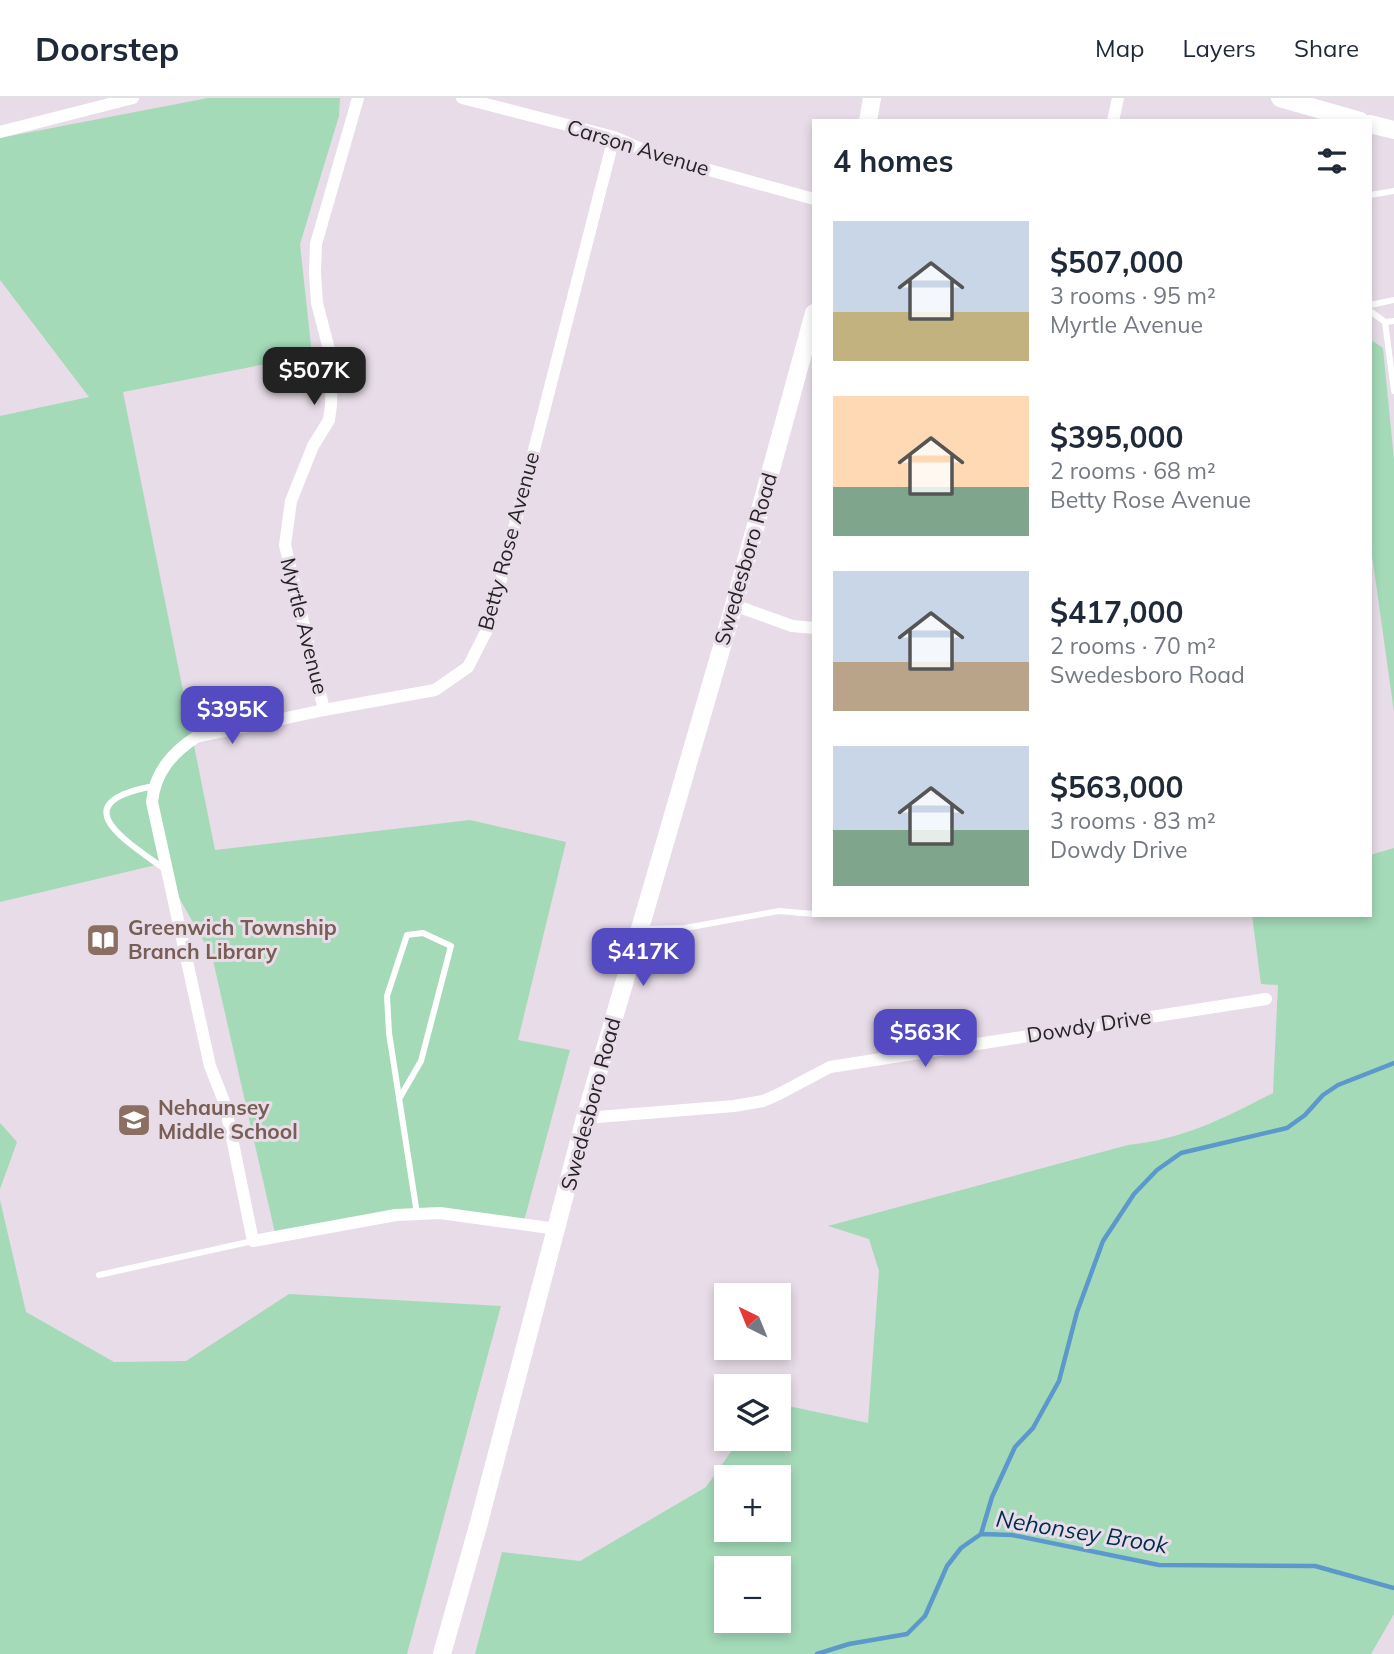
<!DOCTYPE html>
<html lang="en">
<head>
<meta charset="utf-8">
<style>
	body { margin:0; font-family:Mulish,sans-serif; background:#f2f2f3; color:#1f2937; height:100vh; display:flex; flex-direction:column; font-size:26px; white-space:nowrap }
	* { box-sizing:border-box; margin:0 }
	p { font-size:23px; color:#747a83 }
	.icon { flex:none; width:38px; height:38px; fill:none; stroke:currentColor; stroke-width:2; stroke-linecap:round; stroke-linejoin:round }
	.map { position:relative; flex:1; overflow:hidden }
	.panel { position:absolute; left:812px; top:21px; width:560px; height:798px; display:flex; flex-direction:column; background:#fff; border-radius:0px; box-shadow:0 4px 10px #0003 }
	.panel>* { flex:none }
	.needle { width:46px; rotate:317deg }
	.fabs { position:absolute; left:714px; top:1185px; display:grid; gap:14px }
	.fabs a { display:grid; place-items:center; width:77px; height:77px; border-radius:0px; background:#fff; box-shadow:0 4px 10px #0003; font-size:35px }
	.price { position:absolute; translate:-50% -60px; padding:0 16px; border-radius:14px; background:#544ac1; color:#fff; font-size:23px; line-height:46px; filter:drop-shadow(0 2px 4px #0008) }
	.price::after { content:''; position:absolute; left:50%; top:42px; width:21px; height:16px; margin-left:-10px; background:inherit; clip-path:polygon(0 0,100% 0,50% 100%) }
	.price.active { background:#222; color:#fff }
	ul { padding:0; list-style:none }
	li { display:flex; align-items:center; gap:21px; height:175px; padding:0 21px }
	li span { display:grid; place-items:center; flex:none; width:196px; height:140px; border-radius:0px; color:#555 }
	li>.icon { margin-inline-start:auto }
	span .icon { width:84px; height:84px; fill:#fffc; stroke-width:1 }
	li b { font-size:30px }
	h2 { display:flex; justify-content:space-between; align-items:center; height:84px; padding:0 21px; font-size:30px }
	header { display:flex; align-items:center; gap:42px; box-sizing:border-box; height:98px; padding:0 35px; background:#fff; border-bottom:2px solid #e0e1e3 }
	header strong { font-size:33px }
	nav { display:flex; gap:38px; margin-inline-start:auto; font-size:24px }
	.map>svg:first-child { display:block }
</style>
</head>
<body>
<header>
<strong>Doorstep</strong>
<nav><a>Map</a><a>Layers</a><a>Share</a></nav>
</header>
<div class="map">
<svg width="1394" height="1556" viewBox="0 0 1394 1556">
	<rect width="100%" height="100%" fill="#e7dce7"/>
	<g fill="#a4dab8" fill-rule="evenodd">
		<path d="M208,0h132l-1,18 -39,128 12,111 -189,37 92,458 255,-30 96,22 -48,198 52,10 -46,171 -104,-12 -145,24 -63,-277 -52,-92 -160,38v-486l89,-19 -89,-117v-142z"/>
		<path d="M1370,241l13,9 11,112v252l-24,-171z"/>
		<path d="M1394,750v766l-23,40h-896l27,-102 78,9 126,-74 34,-48 39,-1v-34l89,19 11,-152 -10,-32 -41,-13 300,-81c53,-5 97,-27 145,-52l5,-108 -17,-1 -9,-69h118v-60zM726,1379h53v53h-53zM726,1470h53v52h-53z"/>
		<path d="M0,1025l17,19 -17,47z"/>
		<path d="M0,1102l26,112 88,50 72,-1 103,-67 212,12 -94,348h-407z"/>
	</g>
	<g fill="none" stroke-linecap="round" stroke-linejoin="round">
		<g stroke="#5d98cc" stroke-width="4.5">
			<path d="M981,1436l11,-37 23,-50 18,-19 26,-47 18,-69 26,-71 31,-47 23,-24 24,-17 106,-25 18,-13 18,-20 15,-10 56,-22"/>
			<path d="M817,1556l32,-10 58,-10 18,-18 22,-50 14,-18 20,-14 31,1 147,30 156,1 79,22"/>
		</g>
		<g stroke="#fff" stroke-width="6">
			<path d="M1370,97l24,-4"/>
			<path d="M1370,207l24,-5"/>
			<path d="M1370,213l15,11 9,-1"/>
			<path d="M1385,224l9,69"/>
			<path d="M154,688c-93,17 -28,55 12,84"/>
			<path d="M642,831l43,-1 94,-17 35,3"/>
			<path d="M399,1001l22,-38 30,-115 -28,-13 -16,2 -20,61 2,37 28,181"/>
			<path d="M99,1177l154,-34"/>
		</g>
		<g stroke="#fff" stroke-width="12">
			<path d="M462,0l152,39 41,18 159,44"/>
			<path d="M1113,23l5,-23"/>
			<path d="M0,34l133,-34"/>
			<path d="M734,507l58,21 22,2"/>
			<path d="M324,612l-39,-165 6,-44 22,-55 16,-26 2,-15 1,-44 -15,-58 -2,-30 1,-29 42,-146"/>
			<path d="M585,1020l149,-12 29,-5 14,-6 53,-28 436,-68"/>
			<path d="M557,1131l-117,-16 -44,2 -143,26 -28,-137 -15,-38 -58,-264c3,-30 20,-49 44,-65l128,-27 111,-20 33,-23 21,-41 125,-489"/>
		</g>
		<g stroke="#fff" stroke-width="18">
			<path d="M1280,0l80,23"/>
			<path d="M868,23l4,-23"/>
			<path d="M1370,26l24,6"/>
			<path d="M442,1556l36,-128 107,-408 149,-513 80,-292"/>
		</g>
	</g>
	<defs>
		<g id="library-square" transform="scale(1.75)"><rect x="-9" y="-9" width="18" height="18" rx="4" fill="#8d6e63" stroke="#e7dce7"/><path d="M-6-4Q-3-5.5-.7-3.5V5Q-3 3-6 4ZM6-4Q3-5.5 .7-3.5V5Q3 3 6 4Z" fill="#fff"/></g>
		<g id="school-square" transform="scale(1.75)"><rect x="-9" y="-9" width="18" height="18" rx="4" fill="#8d6e63" stroke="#e7dce7"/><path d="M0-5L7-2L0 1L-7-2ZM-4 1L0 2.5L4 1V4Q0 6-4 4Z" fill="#fff"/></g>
	</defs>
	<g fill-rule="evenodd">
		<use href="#library-square" x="103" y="842"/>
		<use href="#school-square" x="134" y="1022"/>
	</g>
	<g text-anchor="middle" stroke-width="6" stroke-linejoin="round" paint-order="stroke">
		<g font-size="21" fill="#272327" stroke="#e7dce7">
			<text transform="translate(638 50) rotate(17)" y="7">Carson Avenue</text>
			<text transform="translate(509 443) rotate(-75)" y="7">Betty Rose Avenue</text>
			<text transform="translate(746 461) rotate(-74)" y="7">Swedesboro Road</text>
			<text transform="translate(304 528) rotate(76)" y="7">Myrtle Avenue</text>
			<text transform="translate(1089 928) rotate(-9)" y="7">Dowdy Drive</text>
			<text transform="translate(591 1006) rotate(-75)" y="7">Swedesboro Road</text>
		</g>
		<g font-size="21" font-weight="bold" fill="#785e54" stroke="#e7dce7" text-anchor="start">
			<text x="128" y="837">Greenwich Township<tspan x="128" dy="24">Branch Library</tspan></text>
			<text x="158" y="1017">Nehaunsey<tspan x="158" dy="24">Middle School</tspan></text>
		</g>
		<g font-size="23" font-style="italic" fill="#002d4f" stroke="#e7dce7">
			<text transform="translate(1082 1434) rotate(9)" y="8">Nehonsey Brook</text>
		</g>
	</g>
</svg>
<div class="fabs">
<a><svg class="needle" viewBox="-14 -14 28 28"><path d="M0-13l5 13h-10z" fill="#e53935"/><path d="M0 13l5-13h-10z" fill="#747a83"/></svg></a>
<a><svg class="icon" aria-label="layers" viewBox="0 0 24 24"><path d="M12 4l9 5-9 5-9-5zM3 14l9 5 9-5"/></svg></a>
<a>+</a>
<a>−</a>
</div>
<b class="price active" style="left:314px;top:309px">$507K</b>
<b class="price" style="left:232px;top:648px">$395K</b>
<b class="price" style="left:643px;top:890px">$417K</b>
<b class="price" style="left:925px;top:971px">$563K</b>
<section class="panel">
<h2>4 homes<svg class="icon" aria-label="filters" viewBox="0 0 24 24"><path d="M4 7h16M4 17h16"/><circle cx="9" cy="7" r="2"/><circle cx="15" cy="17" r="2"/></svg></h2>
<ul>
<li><span style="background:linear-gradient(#c9d6e8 65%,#c2b280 0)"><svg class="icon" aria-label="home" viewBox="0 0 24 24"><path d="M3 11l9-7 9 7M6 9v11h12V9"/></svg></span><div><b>$507,000</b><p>3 rooms · 95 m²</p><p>Myrtle Avenue</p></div></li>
<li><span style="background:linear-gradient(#ffd9b3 65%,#7fa58c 0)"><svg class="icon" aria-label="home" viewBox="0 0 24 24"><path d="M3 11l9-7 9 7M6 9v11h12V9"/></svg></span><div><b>$395,000</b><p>2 rooms · 68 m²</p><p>Betty Rose Avenue</p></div></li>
<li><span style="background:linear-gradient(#c9d6e8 65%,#b9a48a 0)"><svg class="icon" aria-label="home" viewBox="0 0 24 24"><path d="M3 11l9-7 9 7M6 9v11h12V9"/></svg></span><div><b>$417,000</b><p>2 rooms · 70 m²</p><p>Swedesboro Road</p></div></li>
<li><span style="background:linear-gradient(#c9d6e8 60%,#7fa58c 0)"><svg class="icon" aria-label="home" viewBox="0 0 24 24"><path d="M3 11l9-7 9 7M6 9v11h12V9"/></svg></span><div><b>$563,000</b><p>3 rooms · 83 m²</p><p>Dowdy Drive</p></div></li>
</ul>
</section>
</div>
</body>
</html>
